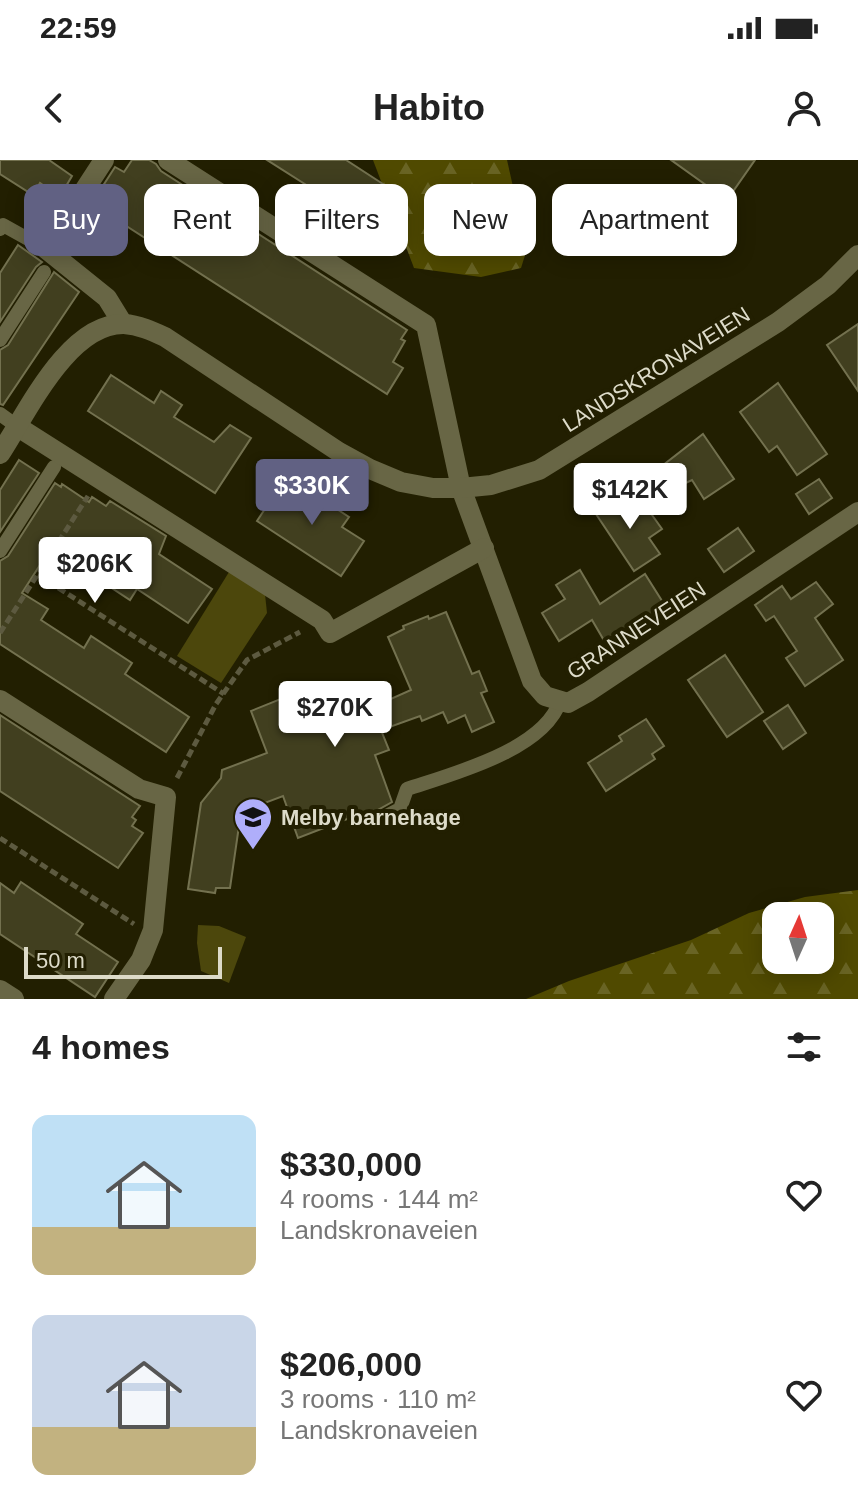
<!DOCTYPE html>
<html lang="en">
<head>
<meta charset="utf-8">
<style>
	body { margin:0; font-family:Helvetica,sans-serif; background:#f6f6f6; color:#222; height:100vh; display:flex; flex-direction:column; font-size:30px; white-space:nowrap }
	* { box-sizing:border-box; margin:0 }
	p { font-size:26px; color:#767676 }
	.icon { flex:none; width:44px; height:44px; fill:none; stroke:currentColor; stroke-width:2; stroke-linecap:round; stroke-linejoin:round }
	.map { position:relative; height:839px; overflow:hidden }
	.side { display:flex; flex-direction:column; background:#fff; flex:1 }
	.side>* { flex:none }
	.hud { position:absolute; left:24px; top:24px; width:810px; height:72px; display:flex; gap:16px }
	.needle { width:52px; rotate:3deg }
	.fabs { position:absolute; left:762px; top:742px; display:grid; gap:16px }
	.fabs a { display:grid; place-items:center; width:72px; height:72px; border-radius:16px; background:#fff; box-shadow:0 4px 20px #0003; font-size:40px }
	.scale { position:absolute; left:24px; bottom:20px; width:198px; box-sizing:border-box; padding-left:8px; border:4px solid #dddbc9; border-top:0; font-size:22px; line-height:28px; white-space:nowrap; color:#dddbc9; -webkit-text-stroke:6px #221f01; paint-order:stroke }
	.price { position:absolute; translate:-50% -68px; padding:0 18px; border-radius:8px; background:#fff; color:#222; font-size:26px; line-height:52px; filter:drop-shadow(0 2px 4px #0008) }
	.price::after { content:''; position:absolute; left:50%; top:48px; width:24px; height:18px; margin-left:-12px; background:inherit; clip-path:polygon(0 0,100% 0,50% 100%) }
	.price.selected { background:#616183; color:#fff }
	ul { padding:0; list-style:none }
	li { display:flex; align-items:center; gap:24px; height:200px; padding:0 32px }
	li span { display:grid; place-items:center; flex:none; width:224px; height:160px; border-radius:16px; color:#555 }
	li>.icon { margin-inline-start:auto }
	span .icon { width:96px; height:96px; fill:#fffc; stroke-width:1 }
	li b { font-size:34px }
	h2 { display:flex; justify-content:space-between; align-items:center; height:96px; padding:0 32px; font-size:34px }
	.tag { padding:0 28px; border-radius:16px; background:#fff; box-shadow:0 4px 20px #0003; font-size:28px; line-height:72px }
	.tag.selected { background:#616183; color:#fff }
	.status { display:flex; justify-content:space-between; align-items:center; height:56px; padding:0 40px; background:#fff; direction:ltr }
	.status svg { height:22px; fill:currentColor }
	header { display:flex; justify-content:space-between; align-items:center; height:104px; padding:0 32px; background:#fff; font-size:36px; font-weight:600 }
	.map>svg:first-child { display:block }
</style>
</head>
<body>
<div class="status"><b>22:59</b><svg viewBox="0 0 49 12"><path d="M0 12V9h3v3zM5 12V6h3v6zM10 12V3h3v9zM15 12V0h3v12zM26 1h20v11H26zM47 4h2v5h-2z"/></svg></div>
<header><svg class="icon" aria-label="back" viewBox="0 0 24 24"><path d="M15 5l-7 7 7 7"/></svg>Habito<svg class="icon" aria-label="person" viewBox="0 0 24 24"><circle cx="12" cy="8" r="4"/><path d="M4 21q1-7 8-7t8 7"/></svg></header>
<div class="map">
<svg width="858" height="839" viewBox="0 0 858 839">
	<defs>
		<pattern id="forest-firs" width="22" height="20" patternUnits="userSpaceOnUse" patternTransform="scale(2)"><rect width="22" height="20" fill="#504a00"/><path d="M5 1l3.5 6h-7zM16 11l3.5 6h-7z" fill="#696424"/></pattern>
	</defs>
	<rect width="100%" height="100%" fill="#221f01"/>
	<g fill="url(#forest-firs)" fill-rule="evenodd">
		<path d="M373,0h134l20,89 -6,19 -40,9 -67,-9z"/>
		<path d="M858,730v109h-332l43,-18 122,-41 58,-27 56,-16zM820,756v44h-44v-44z"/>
	</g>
	<g fill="#4c470c">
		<path d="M229,412l36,22 2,19 -46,70 -44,-27z"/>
		<path d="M198,765l21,1 27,11 -17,46 -28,-12 -4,-28z"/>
	</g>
	<g fill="#413f1f" stroke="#73714f" stroke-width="2">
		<path d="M0,0h49l23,16 -10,17 -10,-7 -2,4 -10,-7 -7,12 -33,-21z"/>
		<path d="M132,0h17l7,4 5,7 246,159 -6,9 4,2 -12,21 10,6 -16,26 -287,-185 7,-12 -8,-5 16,-25 9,5z"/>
		<path d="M267,0h79l40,26 -23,35z"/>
		<path d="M671,0h84l-28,40z"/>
		<path d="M18,85l24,17 -6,5 -36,55v-49z"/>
		<path d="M54,112l25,20 -76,113 -3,-1v-54l8,-5z"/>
		<path d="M858,164v67l-31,-46z"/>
		<path d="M111,215l43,28 7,-12 21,14 -8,12 40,25 16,-17 21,13 -36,55 -127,-82z"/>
		<path d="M778,223l49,71 -30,21 -20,-29 -8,6 -29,-40z"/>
		<path d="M703,274l31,45 -30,20 -12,-19 -15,7 -15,-21z"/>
		<path d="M19,300l20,13 -39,59v-42z"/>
		<path d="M819,319l13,19 -23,16 -13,-20z"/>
		<path d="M55,323l6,4 1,-3 27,18 3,-5 14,9 4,-5 56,35 -7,18 53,35 -24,34 -51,-34 -7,11 -79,-52 -29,45 26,16 -7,11 43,28 7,-12 41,27 -7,11 64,43 -23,35 -166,-108v-83l8,-5z"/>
		<path d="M297,323l52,34 -7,10 22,14 -23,35 -84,-55 23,-35 11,7z"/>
		<path d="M621,333l15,23 11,-8 15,21 -13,9 11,16 -26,17 -40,-60z"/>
		<path d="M738,368l16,23 -30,21 -16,-23z"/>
		<path d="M580,410l20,34 45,-30 24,38 -60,37 -17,-29 -33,21 -17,-28 23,-14 -9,-14z"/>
		<path d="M816,422l17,22 -18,14 28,42 -38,26 -19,-28 11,-7 -23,-35 -8,5 -11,-16 27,-19 9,13z"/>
		<path d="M446,452l26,62 7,-3 8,20 -6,2 13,29 -22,10 -7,-17 -17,8 -5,-11 -21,9 -2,-5 -39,14 8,20 -14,5 17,47 -18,10 -13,5 -1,-3 -62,24 -15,-42 -42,16 -11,76h-14l-1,5 -27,-4 13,-86 20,-25 1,-8 45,-17 -16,-42 42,-17 7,19 66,-24 7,18 38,-17 -23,-53 16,-8 -1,-3 25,-10 1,3z"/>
		<path d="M725,495l38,57 -36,25 -39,-57z"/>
		<path d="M788,545l18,28 -23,16 -19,-28z"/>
		<path d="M0,555l140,91 -8,11 4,3 -4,6 11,7 -25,35 -118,-77z"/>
		<path d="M646,559l18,27 -12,8 3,5 -49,32 -18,-28 34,-22 -3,-5z"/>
		<path d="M21,722l62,42 -7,10 42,28 -23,35 -95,-63v-51l14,10z"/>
	</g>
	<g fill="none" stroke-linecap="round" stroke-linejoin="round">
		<g stroke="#5d5a40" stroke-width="5" stroke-dasharray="8 4" stroke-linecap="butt">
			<path d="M38,415l186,119"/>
			<path d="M0,473l88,-137"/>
			<path d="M177,618l39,-74 31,-44 53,-28"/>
			<path d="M0,678l134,86"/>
		</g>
		<g stroke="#686645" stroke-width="14">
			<path d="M0,69l3,-4 43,24"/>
			<path d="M0,180l44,-68"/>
			<path d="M0,254l18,13"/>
			<path d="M0,391l54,-84"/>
			<path d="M381,659l19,-10 7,-20c45,-15 137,-39 153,-88"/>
		</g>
		<g stroke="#686645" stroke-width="20">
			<path d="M104,0l-58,89 61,49 16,26"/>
			<path d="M168,0l258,165 35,163 71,193 13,15 23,7 20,-11 270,-180"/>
			<path d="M18,267l304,193 8,13 154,-85"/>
			<path d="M0,540l139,89 27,8 -13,133 -12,30 -27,39"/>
			<path d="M0,830l14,9"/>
		</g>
		<path stroke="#686645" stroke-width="20" d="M0,294c27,-41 68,-131 124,-130 15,1 28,7 41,13l174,115 31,17 31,13 32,6h28l30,-3 48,-15 239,-148 50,-37 30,-30"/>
	</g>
	<defs>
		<g id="school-pin" transform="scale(2)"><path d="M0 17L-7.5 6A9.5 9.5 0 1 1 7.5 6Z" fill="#afaefa" stroke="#221f01"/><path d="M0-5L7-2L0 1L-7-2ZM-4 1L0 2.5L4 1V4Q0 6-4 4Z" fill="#111"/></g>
	</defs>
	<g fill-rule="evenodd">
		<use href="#school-pin" x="253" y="657"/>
	</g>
	<g text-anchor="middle" stroke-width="8" stroke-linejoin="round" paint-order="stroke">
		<g font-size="22" fill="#dddbc9" stroke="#221f01">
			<text transform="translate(656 209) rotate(-32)" y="8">LANDSKRONAVEIEN</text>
			<text transform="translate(636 470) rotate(-33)" y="8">GRANNEVEIEN</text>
		</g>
		<g font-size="22" font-weight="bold" fill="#dddbc9" stroke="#221f01" text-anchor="start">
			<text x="281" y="665">Melby barnehage</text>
		</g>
	</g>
</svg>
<div class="fabs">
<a><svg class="needle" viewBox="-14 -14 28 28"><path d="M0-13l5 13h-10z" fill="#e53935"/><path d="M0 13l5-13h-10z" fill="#767676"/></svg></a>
</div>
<div class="scale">50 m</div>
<b class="price selected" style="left:312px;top:367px">$330K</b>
<b class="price" style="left:630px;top:371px">$142K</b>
<b class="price" style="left:95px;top:445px">$206K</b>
<b class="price" style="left:335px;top:589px">$270K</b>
<div class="hud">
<a class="tag selected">Buy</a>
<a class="tag">Rent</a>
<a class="tag">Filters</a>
<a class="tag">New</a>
<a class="tag">Apartment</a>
</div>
</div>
<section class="side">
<h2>4 homes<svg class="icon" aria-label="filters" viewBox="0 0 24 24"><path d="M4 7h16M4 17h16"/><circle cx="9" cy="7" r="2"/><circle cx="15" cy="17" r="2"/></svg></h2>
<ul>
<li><span style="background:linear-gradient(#bfe0f5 70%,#c2b280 0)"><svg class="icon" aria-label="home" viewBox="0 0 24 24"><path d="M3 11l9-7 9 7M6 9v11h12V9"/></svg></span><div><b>$330,000</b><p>4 rooms · 144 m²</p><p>Landskronaveien</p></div><svg class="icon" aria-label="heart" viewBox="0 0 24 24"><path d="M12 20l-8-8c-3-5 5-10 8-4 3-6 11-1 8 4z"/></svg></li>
<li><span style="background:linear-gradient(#c9d6e8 70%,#c2b280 0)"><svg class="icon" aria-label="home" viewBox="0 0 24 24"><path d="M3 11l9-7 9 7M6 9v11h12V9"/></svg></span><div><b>$206,000</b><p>3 rooms · 110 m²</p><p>Landskronaveien</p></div><svg class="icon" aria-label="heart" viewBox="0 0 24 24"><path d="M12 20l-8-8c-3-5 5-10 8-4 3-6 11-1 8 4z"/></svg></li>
</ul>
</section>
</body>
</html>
